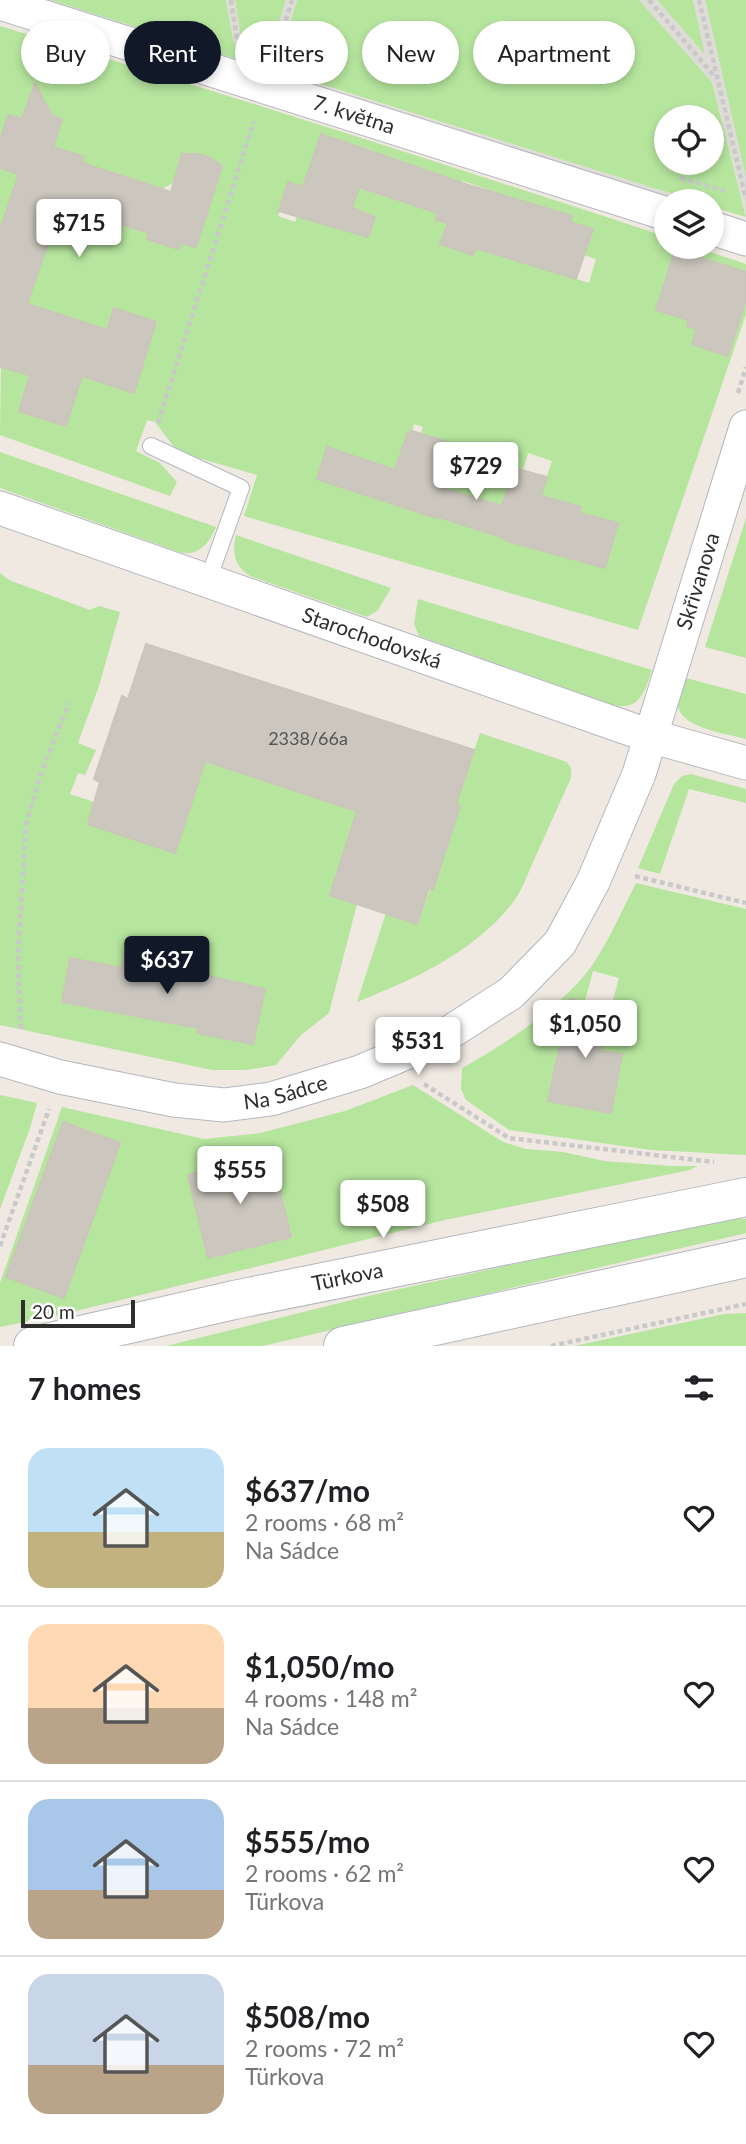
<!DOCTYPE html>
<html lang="en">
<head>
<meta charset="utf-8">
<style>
	body { margin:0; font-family:Lato,sans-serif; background:#f2f2f2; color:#202124; height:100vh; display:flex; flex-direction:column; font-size:26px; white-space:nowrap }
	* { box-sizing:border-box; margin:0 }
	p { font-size:23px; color:#757577 }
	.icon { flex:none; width:38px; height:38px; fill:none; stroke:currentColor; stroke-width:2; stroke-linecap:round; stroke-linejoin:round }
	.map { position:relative; height:1346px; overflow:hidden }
	.details { display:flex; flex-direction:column; background:#fff; flex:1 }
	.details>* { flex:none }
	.hud { position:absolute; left:21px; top:21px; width:705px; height:63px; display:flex; gap:14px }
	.tools { position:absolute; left:654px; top:105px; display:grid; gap:14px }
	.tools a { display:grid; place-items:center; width:70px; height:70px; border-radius:50%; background:#fff; box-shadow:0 4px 10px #0003; font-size:35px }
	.scale { position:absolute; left:21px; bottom:18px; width:114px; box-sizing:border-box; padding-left:7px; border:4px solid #2e2e2e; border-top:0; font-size:19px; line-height:24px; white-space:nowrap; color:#2e2e2e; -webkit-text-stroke:5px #fff; paint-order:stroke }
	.price { position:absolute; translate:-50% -60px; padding:0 16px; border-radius:7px; background:#fff; color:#222; font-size:23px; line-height:46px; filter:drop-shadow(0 2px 4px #0008) }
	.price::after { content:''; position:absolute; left:50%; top:42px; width:21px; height:16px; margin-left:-10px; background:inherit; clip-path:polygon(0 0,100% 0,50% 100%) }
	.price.active { background:#111827; color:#fff }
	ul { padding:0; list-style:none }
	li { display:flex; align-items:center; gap:21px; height:175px; padding:0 28px }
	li+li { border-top:2px solid #e0e0e0 }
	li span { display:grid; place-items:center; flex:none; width:196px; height:140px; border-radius:21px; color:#555 }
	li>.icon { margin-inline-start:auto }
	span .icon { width:84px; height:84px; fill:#fffc; stroke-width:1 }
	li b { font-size:30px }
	h2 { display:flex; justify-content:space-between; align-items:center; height:84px; padding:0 28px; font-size:30px }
	.chip { padding:0 24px; border-radius:32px; background:#fff; box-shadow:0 4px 10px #0003; font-size:24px; line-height:63px }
	.chip.active { background:#111827; color:#fff }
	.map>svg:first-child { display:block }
</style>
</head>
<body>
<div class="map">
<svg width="746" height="1346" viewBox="0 0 746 1346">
	<rect width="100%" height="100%" fill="#efe9e1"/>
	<g fill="#b6e59e" fill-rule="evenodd">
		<path d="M50,0h176l8,43 8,2 -7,-45h51l-21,68z"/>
		<path d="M297,0h342l73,82 34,135 -34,-10v-6h-17l-420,-131zM667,117h45v46h-45z"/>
		<path d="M657,0h36l13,56z"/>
		<path d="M705,0h41v178z"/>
		<path d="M0,26c223,67 445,138 667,211v10h28l51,17v8l-70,-22 -20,59 33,11 -2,6 10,3 -5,15 35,12 19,-57v15l-108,316 -394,-114 13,-41 -79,-23 -23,-30 -8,-2 -11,31 24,12 17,19 -7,14 -170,-61 3,-213 -3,8v-62l53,-21 8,-28c-30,-10 -41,2 -61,22zM321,134l50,16 -26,80 -21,-6 3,-13 -26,-8 -6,19 -17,-6 10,-34 15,5zM198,154l19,9 4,7 -25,77 -16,-4 -3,6 -30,-10 2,-6 -46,-63 59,19 11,-6 9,-26zM375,154l36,12 -12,35 -36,-12zM448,180l13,5 2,-4 32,11 -22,62 -33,-10 7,-21 -11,-4zM571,216l-1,6 22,7 -8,26 12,4 -7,24 -62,-20zM114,308l42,14 -22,71 -72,-23 15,-50 30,10zM414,424l9,3 -2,7 22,7 -10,33 15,6 -12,38 -119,-39 10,-31 68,22 13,-38 4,1zM528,453l24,8 -14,41 42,5 -1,6 39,10 -13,45 -101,-28 -2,-34 13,-38 8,2z"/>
		<path d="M0,452l216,75c-7,16 -17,30 -37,25l-179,-64z"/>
		<path d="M746,518v140l-41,-11z"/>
		<path d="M236,535l155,53 -13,22 -11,7 -117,-41c-16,-10 -18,-24 -14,-41z"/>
		<path d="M0,573l9,7 81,30 9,-4 21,6 -21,74 -21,57 18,7 -11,25 -7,-2 -8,21 24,8 -6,22 87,28 30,-91 152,50 -27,84 27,9 -28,109 -28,22 -25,30 -30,5h-34l-212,-45zM125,953l46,9 -9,46 -20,10 -80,-16 8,-43 52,9zM209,976l56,13 -12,55 -56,-11z"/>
		<path d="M418,599l234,71c-7,20 -11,39 -36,36l-197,-70 -5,-12z"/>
		<path d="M686,678l60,16v45c-20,-6 -72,-11 -68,-39 1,-7 5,-15 8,-22z"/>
		<path d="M480,733l87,29 4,6v10c-13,28 -25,56 -38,84 -6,14 -12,31 -22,43 -40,49 -97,74 -154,97l29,-89 32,10 42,-117 -4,-2z"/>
		<path d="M691,774l55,15v14l-57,-14 -29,85 -22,-6 36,-84 8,-8z"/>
		<path d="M636,883l110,26v246l-95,-5 -142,-20 -43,-30 -5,-11 1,-21c42,-23 104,-64 131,-104 17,-25 29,-54 43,-81zM593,971l26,7 -8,29 -26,-6zM570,999l38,7 -7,45 21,4 -11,58 -63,-12z"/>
		<path d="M413,1085l90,57 23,7 37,3 41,9 67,5h26l-7,4 -245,50 -385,95 -60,12v-44l62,-176 142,32 56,-6 85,-22zM63,1123l1,175 -58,-21zM232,1150l4,13 54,74 -82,20 -20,-82 35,-9 -3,-12z"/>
		<path d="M0,1095l37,8 -7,25 -30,81z"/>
		<path d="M726,1218l20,1v14l-483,113h-97l202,-50z"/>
		<path d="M746,1313v33h-172l150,-32z"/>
	</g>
	<g fill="#dfdcd8">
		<path d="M38,0h12l215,68 21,-68h11l-22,71 420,130h-13z"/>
		<path d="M226,0h9l7,46 -8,-2z"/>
		<path d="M639,0h18l48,55 -12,-55h12l41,178v36l-34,-132z"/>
	</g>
	<g fill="#cbc7bf" stroke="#cbc5ba" stroke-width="2">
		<path d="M35,83l17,33 10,3 -9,28 31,10 -2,6 89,29 11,-38h16l12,4 12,8 -26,81 -16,-4 -2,6 -31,-10 2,-6 -88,-28 -34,99 80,26 7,-22 42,14 -22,71 -52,-17 -16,50 -47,-15 11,-36 -30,-8v-137l19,-56 -19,-6v-27l8,-26 14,4z"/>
		<path d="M321,134l141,49 110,33 -2,6 23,7 -17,50 -100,-31 -3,7 -33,-11 8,-21 -12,-3 2,-7 -79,-26 -7,21 23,9 -7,20 -89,-26 9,-29 15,5z"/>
		<path d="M675,250l71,22v27l-18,57 -36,-12 5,-15 -10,-3 2,-6 -33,-10z"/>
		<path d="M412,431l32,10 -11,33 15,6 -3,9 57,17 12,-38 33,9 -6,19 40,11 -2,6 39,10 -13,45 -101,-28v-2l-68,-22v2l-119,-39 10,-32 68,23 13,-38 4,1z"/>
		<path d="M146,644l328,106 -18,54 4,2 -22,68 -5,15 -4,-1 -12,36 -87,-29 27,-84 -152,-50 -30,92 -87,-29 12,-42 -6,-3 28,-83 6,3z"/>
		<path d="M124,953l47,9 -1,5 95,22 -12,55 -56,-11 1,-5 -136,-26 8,-44 52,10z"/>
		<path d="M570,999l42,8 -12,44 22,3 -11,59 -63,-12z"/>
		<path d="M63,1122l57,21 -56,155 -58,-21z"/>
		<path d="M271,1154l20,83 -83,21 -20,-83z"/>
	</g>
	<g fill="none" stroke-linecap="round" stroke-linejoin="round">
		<g stroke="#b4b7c1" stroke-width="18">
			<path id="service" d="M151,446l90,42 -33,92"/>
		</g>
		<g stroke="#b4b7c1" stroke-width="35">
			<g id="minor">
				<path id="s1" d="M0,3l667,211"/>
				<path d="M712,228l34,11"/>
				<path id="s2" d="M0,508l650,228 96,27"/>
				<path id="s3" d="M0,1059l60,18 114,23 50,5 47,-6 89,-27 81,-34 70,-45 49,-50 33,-61 46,-108 107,-347"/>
			</g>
		</g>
		<g stroke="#b4b7c1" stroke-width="40">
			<g id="secondary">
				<path id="s4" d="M33,1346l201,-46 512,-103"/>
				<path d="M343,1346l403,-88"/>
			</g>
		</g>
		<g stroke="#c9c9c9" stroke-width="4.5" stroke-dasharray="5 3.5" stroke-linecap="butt">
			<path d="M231,0l6,40"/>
			<path d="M649,0l67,78"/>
			<path d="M699,0l47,199"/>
			<path d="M276,53l16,-53"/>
			<path d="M680,178l45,13"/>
			<path d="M738,393l8,-26"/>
			<path d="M158,423l96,-302"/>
			<path d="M635,876l111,27"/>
			<path d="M21,1029l-3,-74 8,-130 14,-49 29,-73"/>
			<path d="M424,1084l85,54 205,24"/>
			<path d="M0,1246l49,-137"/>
			<path d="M551,1346l195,-42"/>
		</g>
		<use href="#service" stroke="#fff" stroke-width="16"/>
		<use href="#minor" stroke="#fff" stroke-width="33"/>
		<use href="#secondary" stroke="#fff" stroke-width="38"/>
	</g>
	<g text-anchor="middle" stroke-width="7" stroke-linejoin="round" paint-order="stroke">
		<g font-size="18" fill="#555452">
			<text x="308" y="745">2338/66a</text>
		</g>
		<g font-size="21" fill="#2e2e2e" stroke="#fff">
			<text dy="7" stroke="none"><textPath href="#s1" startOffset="371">7. května</textPath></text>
			<text dy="7" stroke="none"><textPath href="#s3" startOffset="999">Skřivanova</textPath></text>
			<text dy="7" stroke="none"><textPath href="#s2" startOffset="394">Starochodovská</textPath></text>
			<text dy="7" stroke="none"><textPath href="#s3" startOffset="292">Na Sádce</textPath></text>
			<text dy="7" stroke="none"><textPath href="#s4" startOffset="322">Türkova</textPath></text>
		</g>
	</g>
</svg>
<div class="tools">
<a><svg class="icon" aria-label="locate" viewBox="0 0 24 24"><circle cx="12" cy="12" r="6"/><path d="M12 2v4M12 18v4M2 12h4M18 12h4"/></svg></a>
<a><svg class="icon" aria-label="layers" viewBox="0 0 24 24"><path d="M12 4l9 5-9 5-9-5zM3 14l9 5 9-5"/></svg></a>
</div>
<div class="scale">20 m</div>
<b class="price" style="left:79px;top:259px">$715</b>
<b class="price" style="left:476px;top:502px">$729</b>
<b class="price active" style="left:167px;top:996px">$637</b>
<b class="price" style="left:585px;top:1060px">$1,050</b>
<b class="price" style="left:418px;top:1077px">$531</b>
<b class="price" style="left:240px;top:1206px">$555</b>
<b class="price" style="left:383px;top:1240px">$508</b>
<div class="hud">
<a class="chip">Buy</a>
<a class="chip active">Rent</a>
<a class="chip">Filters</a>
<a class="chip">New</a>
<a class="chip">Apartment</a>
</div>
</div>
<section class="details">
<h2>7 homes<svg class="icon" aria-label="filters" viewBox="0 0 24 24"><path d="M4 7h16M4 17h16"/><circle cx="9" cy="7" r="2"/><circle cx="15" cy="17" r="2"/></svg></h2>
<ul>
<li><span style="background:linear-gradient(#bfe0f5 60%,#c2b280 0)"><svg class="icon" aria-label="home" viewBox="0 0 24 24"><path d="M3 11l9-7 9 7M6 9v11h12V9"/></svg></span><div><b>$637/mo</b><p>2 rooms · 68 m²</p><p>Na Sádce</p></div><svg class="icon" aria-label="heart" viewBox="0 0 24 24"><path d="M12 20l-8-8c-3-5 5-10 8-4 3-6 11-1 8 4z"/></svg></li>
<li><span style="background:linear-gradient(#ffd9b3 60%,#b9a48a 0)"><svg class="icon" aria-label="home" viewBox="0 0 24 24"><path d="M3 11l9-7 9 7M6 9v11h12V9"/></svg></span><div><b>$1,050/mo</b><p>4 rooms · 148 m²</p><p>Na Sádce</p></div><svg class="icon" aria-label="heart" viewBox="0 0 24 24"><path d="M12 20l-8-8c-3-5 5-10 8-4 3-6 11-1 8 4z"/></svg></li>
<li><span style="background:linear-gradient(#a9c7e8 65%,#b9a48a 0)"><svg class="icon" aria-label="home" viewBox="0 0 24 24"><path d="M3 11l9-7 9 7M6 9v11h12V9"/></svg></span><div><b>$555/mo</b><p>2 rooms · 62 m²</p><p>Türkova</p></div><svg class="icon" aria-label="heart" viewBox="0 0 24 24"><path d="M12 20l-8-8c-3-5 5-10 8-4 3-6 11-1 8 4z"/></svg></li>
<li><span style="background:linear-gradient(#c9d6e8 65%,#b9a48a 0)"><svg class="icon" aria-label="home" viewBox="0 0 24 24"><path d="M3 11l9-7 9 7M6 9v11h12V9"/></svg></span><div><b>$508/mo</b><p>2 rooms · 72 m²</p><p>Türkova</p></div><svg class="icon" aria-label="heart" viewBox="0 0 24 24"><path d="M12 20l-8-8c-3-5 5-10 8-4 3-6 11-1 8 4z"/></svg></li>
</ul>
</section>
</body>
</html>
